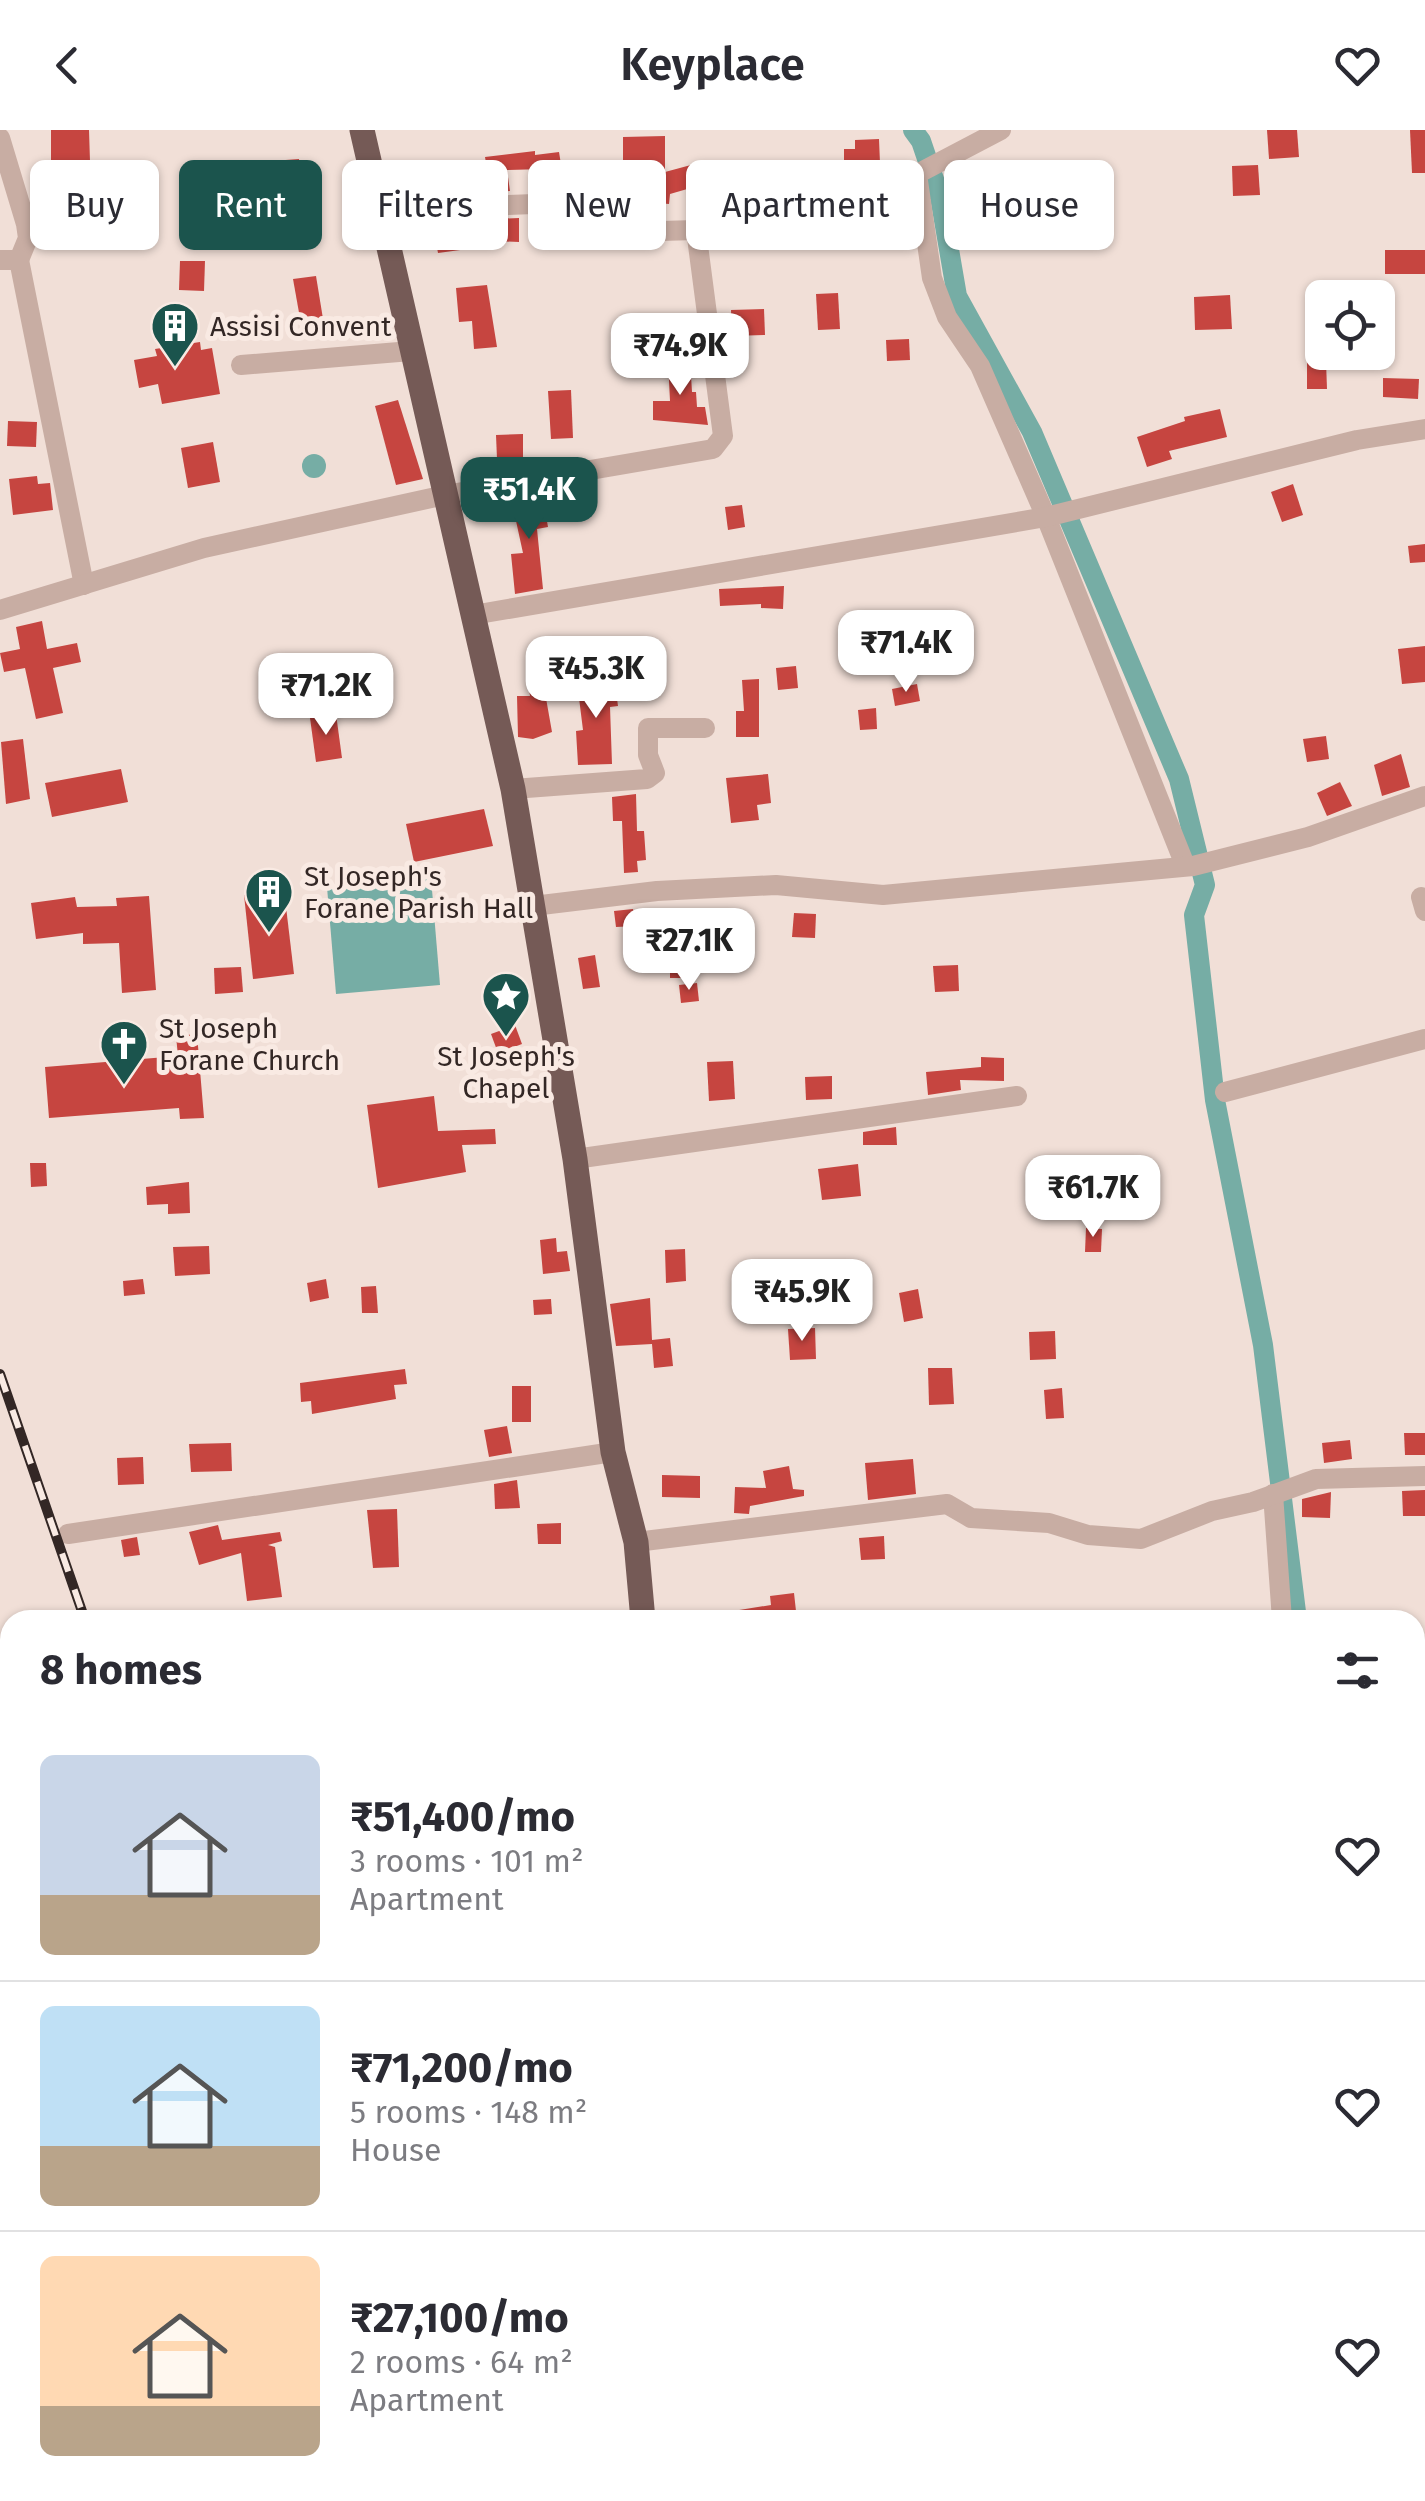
<!DOCTYPE html>
<html lang="en">
<head>
<meta charset="utf-8">
<style>
	body { margin:0; font-family:"Fira Sans",sans-serif; background:#f7f7f7; color:#2b2b33; height:100vh; display:flex; flex-direction:column; font-size:38px; white-space:nowrap }
	* { box-sizing:border-box; margin:0 }
	p { font-size:32px; color:#7c7c81 }
	.icon { flex:none; width:55px; height:55px; fill:none; stroke:currentColor; stroke-width:2; stroke-linecap:round; stroke-linejoin:round }
	.map { position:relative; flex:1; overflow:hidden }
	.side { position:absolute; left:0px; top:1480px; width:1425px; height:892px; display:flex; flex-direction:column; background:#fff; border-radius:30px 30px 0 0; box-shadow:0 2px 8px #0004 }
	.side>* { flex:none }
	.hud { position:absolute; left:30px; top:30px; width:1365px; height:90px; display:flex; gap:20px }
	.buttons { position:absolute; left:1305px; top:150px; display:grid; gap:20px }
	.buttons a { display:grid; place-items:center; width:90px; height:90px; border-radius:15px; background:#fff; box-shadow:0 2px 8px #0004; font-size:50px }
	.price { position:absolute; translate:-50% -85px; padding:0 22px; border-radius:20px; background:#fff; color:#222; font-size:32px; line-height:65px; filter:drop-shadow(0 2px 5px #0008) }
	.price::after { content:''; position:absolute; left:50%; top:60px; width:30px; height:22px; margin-left:-15px; background:inherit; clip-path:polygon(0 0,100% 0,50% 100%) }
	.price.active { background:#1b544d; color:#fff }
	ul { padding:0; list-style:none }
	li { display:flex; align-items:center; gap:30px; height:250px; padding:0 40px }
	li+li { border-top:2px solid #e1e1e2 }
	li span { display:grid; place-items:center; flex:none; width:280px; height:200px; border-radius:15px; color:#555 }
	li>.icon { margin-inline-start:auto }
	span .icon { width:120px; height:120px; fill:#fffc; stroke-width:1 }
	li b { font-size:42px }
	h2 { display:flex; justify-content:space-between; align-items:center; height:120px; padding:0 40px; font-size:42px }
	.chip { padding:0 35px; border-radius:15px; background:#fff; box-shadow:0 2px 8px #0004; font-size:35px; line-height:90px }
	.chip.active { background:#1b544d; color:#fff }
	header { display:flex; justify-content:space-between; align-items:center; height:130px; padding:0 40px; background:#fff; font-size:45px; font-weight:600 }
	.map>svg:first-child { display:block }
</style>
</head>
<body>
<header><svg class="icon" aria-label="back" viewBox="0 0 24 24"><path d="M15 5l-7 7 7 7"/></svg>Keyplace<svg class="icon" aria-label="heart" viewBox="0 0 24 24"><path d="M12 20l-8-8c-3-5 5-10 8-4 3-6 11-1 8 4z"/></svg></header>
<div class="map">
<svg width="1425" height="2371" viewBox="0 0 1425 2371">
	<rect width="100%" height="100%" fill="#f1dfd7"/>
	<rect fill="#babf97" x="1415" y="1950" width="10" height="103"/>
	<g fill="#76ada5">
		<circle cx="314" cy="336" r="12"/>
		<path d="M431,748l9,107 -104,9 -9,-107z"/>
	</g>
	<g fill="none" stroke-linecap="round" stroke-linejoin="round">
		<g stroke="#76ada5" stroke-width="20">
			<path d="M913,0l8,11 19,56 17,99 75,136 147,347 26,106 -11,30 21,185 48,245 34,275"/>
			<path d="M1398,2362l2,9"/>
		</g>
	</g>
	<g fill="#c64540">
		<path d="M51,0h38l3,94 -41,-1z"/>
		<path d="M1267,0h30l2,27 -30,2z"/>
		<path d="M1410,0h15v43h-13z"/>
		<path d="M665,6v36l37,-10 6,21 -38,11 -1,10 -23,-2 2,-19 -48,4 -2,-18 25,-3v-29z"/>
		<path d="M879,9l1,24 -36,1v-15h11v-9z"/>
		<path d="M535,21v4l24,-3 6,37 -17,1 -3,-21 -38,1 3,21 -19,1 -6,-35z"/>
		<path d="M299,29l1,19 -27,2 -1,-19z"/>
		<path d="M1258,35l2,30 -27,1 -1,-30z"/>
		<path d="M427,39l22,1 -1,22 -22,-1z"/>
		<path d="M604,85l-1,22 -45,2v-22z"/>
		<path d="M519,88v24l-29,-1v5l-52,7 -4,-21 33,-8 -1,-4z"/>
		<rect x="1385" y="120" width="40" height="24"/>
		<path d="M180,131h25l-1,30 -25,-1z"/>
		<path d="M316,146l9,55 -22,4 -10,-56z"/>
		<path d="M487,155l10,62 -23,2 -2,-28 -13,1 -3,-34z"/>
		<path d="M838,163l2,36 -22,1 -2,-36z"/>
		<path d="M1230,165l2,34 -37,1 -1,-33z"/>
		<path d="M764,179l1,26 -33,1 -1,-26z"/>
		<path d="M909,209l1,21 -23,1 -1,-21z"/>
		<path d="M200,212l1,8 11,-2 8,46 -58,10 -4,-20 -19,4 -5,-28 23,-4 -2,-7z"/>
		<path d="M690,229l2,33h4l1,15h8l3,18 -55,-5v-19h17l-2,-40z"/>
		<path d="M1307,231h19l1,28h-20z"/>
		<path d="M1383,248l36,1 -1,20 -35,-2z"/>
		<path d="M571,260l2,48 -22,1 -3,-48z"/>
		<path d="M398,270l25,79 -27,6 -21,-79z"/>
		<path d="M1220,279l7,28 -58,14 3,8 -25,8 -10,-30 48,-16 -1,-4z"/>
		<path d="M8,291l29,1 -1,25 -29,-1z"/>
		<path d="M523,304v25h-26l-1,-24z"/>
		<path d="M213,312l7,40 -32,6 -7,-40z"/>
		<path d="M37,346l1,8 12,-1 3,27 -40,5 -4,-36z"/>
		<path d="M1293,354l10,31 -21,7 -11,-30z"/>
		<path d="M542,362l6,35 -11,2 6,60 -28,5 -4,-40 12,-1 -12,-55z"/>
		<path d="M742,375l3,22 -17,3 -3,-23z"/>
		<path d="M1425,414v18l-15,1 -2,-17z"/>
		<path d="M784,456l-1,23 -22,-1v-4l-41,2 -1,-17z"/>
		<path d="M42,491l5,28 30,-6 4,19 -28,6 10,45 -27,6 -11,-51 -21,4 -4,-19 20,-4 -4,-22z"/>
		<path d="M1425,516v36l-23,2 -4,-35z"/>
		<path d="M796,536l2,22 -20,2 -2,-22z"/>
		<path d="M614,547l4,29 -8,1 2,57 -34,1 -2,-34 7,-1 -6,-48z"/>
		<path d="M759,549v58h-23v-26h8l-2,-31z"/>
		<path d="M917,554l3,17 -25,5 -3,-17z"/>
		<path d="M544,557l8,45 -19,7 -15,-2 -1,-41h13l-1,-7z"/>
		<path d="M876,578l1,21 -17,1 -2,-20z"/>
		<path d="M336,584l6,44 -26,4 -6,-44z"/>
		<path d="M1326,606l3,23 -22,3 -4,-23z"/>
		<path d="M23,609l7,60 -24,5 -5,-62z"/>
		<path d="M1401,624l9,33 -28,9 -8,-31z"/>
		<path d="M121,639l7,33 -76,15 -7,-34z"/>
		<path d="M768,644l3,29 -14,2 2,15 -28,3 -5,-45z"/>
		<path d="M1340,652l12,24 -25,10 -10,-23z"/>
		<path d="M636,664l1,37h7l2,29 -9,1 1,11 -14,1 -2,-52h-9l-1,-24z"/>
		<path d="M484,679l9,37 -79,16 -8,-38z"/>
		<path d="M284,760l10,84 -41,5 -9,-84z"/>
		<path d="M149,766l7,94 -34,3 -3,-50 -36,1v-11l-47,6 -5,-36 44,-6 2,10 40,-1 -1,-8z"/>
		<path d="M703,778l1,14 -21,1 -1,-14z"/>
		<path d="M633,779l3,17 -20,1 -2,-16z"/>
		<path d="M794,783l22,1 -1,24 -23,-1z"/>
		<path d="M744,787l3,21 -22,3 -2,-22z"/>
		<rect x="670" y="820" width="19" height="28"/>
		<path d="M595,825l5,32 -17,2 -5,-31z"/>
		<path d="M958,835l1,26 -24,1 -2,-26z"/>
		<path d="M241,837l2,25 -28,2 -1,-26z"/>
		<path d="M697,853l2,18 -18,2 -2,-18z"/>
		<path d="M515,895l7,19 -24,9 -7,-19z"/>
		<path d="M197,904l7,84 -24,1 -1,-11 -130,10 -4,-51 133,-11 -2,-20z"/>
		<path d="M981,927l23,1v23l-44,-1 1,10 -33,5 -2,-23 55,-5z"/>
		<path d="M733,931l2,38 -26,2 -2,-39z"/>
		<path d="M832,946v23l-26,1 -1,-23z"/>
		<path d="M434,966l4,35 57,-2 1,15 -34,1 4,27 -88,16 -11,-83z"/>
		<path d="M896,997l1,18h-34v-13z"/>
		<path d="M30,1033h16l1,23 -16,1z"/>
		<path d="M858,1034l3,32 -39,4 -4,-31z"/>
		<path d="M189,1052l1,31 -22,1v-10l-21,1 -1,-18z"/>
		<path d="M1086,1098l16,1 -1,23h-16z"/>
		<path d="M556,1108l1,14 10,-1 3,20 -27,3 -3,-34z"/>
		<path d="M209,1116l1,28 -35,2 -2,-29z"/>
		<path d="M685,1119l1,32 -20,2 -1,-33z"/>
		<path d="M143,1149l2,15 -21,2 -1,-15z"/>
		<path d="M326,1149l3,19 -19,4 -3,-19z"/>
		<path d="M376,1156l2,27h-16l-1,-26z"/>
		<path d="M918,1159l5,29 -19,4 -5,-29z"/>
		<path d="M747,1163h24v22l-24,-1z"/>
		<path d="M650,1168l2,42 18,-2 3,28 -19,2 -2,-24 -36,2 -6,-42z"/>
		<path d="M551,1169l1,15 -18,1 -1,-15z"/>
		<path d="M815,1198l1,31 -26,1 -2,-31z"/>
		<path d="M1055,1201l1,28 -26,1 -1,-28z"/>
		<path d="M928,1238h24l2,36 -25,1z"/>
		<path d="M405,1239l2,15 -13,1 2,14 -84,15 -1,-13 -10,1 -1,-19z"/>
		<rect x="512" y="1256" width="19" height="36"/>
		<path d="M1062,1258l2,30 -18,1 -2,-29z"/>
		<path d="M507,1296l5,27 -23,4 -5,-27z"/>
		<path d="M1404,1303h21v22h-20z"/>
		<path d="M1350,1310l2,19 -28,4 -2,-20z"/>
		<path d="M231,1313l1,28 -41,1 -2,-28z"/>
		<path d="M143,1327l1,27 -26,1 -1,-27z"/>
		<path d="M913,1329l3,35 -48,6 -3,-37z"/>
		<path d="M789,1336l4,23 11,1v6l-54,10 -1,8 -15,-1 1,-26 31,1 -3,-17z"/>
		<path d="M662,1345l38,1v22l-38,-1z"/>
		<path d="M517,1350l3,28 -25,1 -1,-25z"/>
		<path d="M1425,1360v26h-22l-1,-25z"/>
		<path d="M1331,1362l-1,26 -28,-1v-18z"/>
		<path d="M397,1379l2,58 -26,1 -6,-58z"/>
		<path d="M561,1393v21h-23l-1,-20z"/>
		<path d="M218,1395l4,15 58,-8 2,9 -14,4 7,2 7,50 -35,4 -6,-48 -42,12 -10,-33z"/>
		<path d="M884,1406l1,23 -24,1 -2,-22z"/>
		<path d="M137,1407l3,18 -16,2 -3,-17z"/>
		<path d="M794,1463l3,27h-64v-9l38,-6 -1,-9z"/>
	</g>
	<g fill="none" stroke-linecap="round" stroke-linejoin="round">
		<g stroke="#c8ada3" stroke-width="20">
			<path d="M0,8l26,86 2,14 -9,22"/>
			<path d="M917,44l15,104 15,39 33,49 66,151 139,348"/>
			<path d="M383,80l230,-9 12,31 71,-2 75,-15 146,-41 84,-44"/>
			<path d="M0,130h19l65,325"/>
			<path d="M241,235l170,-14"/>
			<path d="M0,480l204,-62 241,-53 268,-46 10,-13 -27,-206"/>
			<path d="M473,485l573,-98 311,-77 68,-11"/>
			<path d="M513,659l134,-10 8,-6 -7,-18v-27h57"/>
			<path d="M1421,767l4,14"/>
			<path d="M533,776l124,-15 119,-6 107,10 310,-29 115,-29 117,-41"/>
			<path d="M1225,962l200,-53"/>
			<path d="M575,1029l442,-63"/>
			<path d="M1273,1364l9,126"/>
			<path d="M68,1404l545,-82"/>
			<path d="M636,1412l311,-38 24,14 78,5 39,12 53,4 71,-28 41,-9 63,-23 109,-3"/>
			<path d="M1415,1773l10,-1"/>
			<path d="M0,1955l10,-3"/>
			<path d="M1415,2202l10,-2"/>
			<path d="M16,2362l1,9"/>
		</g>
		<g stroke="#755a56" stroke-width="25">
			<path d="M362,0l151,659 62,370 38,293 23,90 7,78"/>
			<path d="M579,2362l2,9"/>
		</g>
		<g stroke="#332725" stroke-width="10">
			<g id="rail">
				<path d="M0,1244l85,246"/>
				<path d="M391,2362l3,9"/>
			</g>
		</g>
		<use href="#rail" stroke="#f9eae3" stroke-width="6" stroke-dasharray="19" stroke-linecap="butt"/>
	</g>
	<defs>
		<g id="building-pin" transform="scale(2.5)"><path d="M0 17L-7.5 6A9.5 9.5 0 1 1 7.5 6Z" fill="#1b544d" stroke="#f9eae3"/><path d="M-4-6H4V6H1V3H-1V6H-4ZM-2.5-4.3h1.7v1.8h-1.7ZM.8-4.3h1.7v1.8H.8ZM-2.5-1h1.7V.8h-1.7ZM.8-1h1.7V.8H.8Z" fill="#fff"/></g>
		<g id="sight-pin" transform="scale(2.5)"><path d="M0 17L-7.5 6A9.5 9.5 0 1 1 7.5 6Z" fill="#1b544d" stroke="#f9eae3"/><path d="M0-6L1.8-2.2L6-1.7L2.9 1.2L3.7 5.4L0 3.3L-3.7 5.4L-2.9 1.2L-6-1.7L-1.8-2.2Z" fill="#fff"/></g>
		<g id="church-pin" transform="scale(2.5)"><path d="M0 17L-7.5 6A9.5 9.5 0 1 1 7.5 6Z" fill="#1b544d" stroke="#f9eae3"/><path d="M-1.2-6h2.4v3.5h3.3v2.4h-3.3V6h-2.4V-.1h-3.3v-2.4h3.3Z" fill="#fff"/></g>
	</defs>
	<g fill-rule="evenodd">
		<use href="#building-pin" x="175" y="196"/>
		<use href="#building-pin" x="269" y="762"/>
		<use href="#sight-pin" x="506" y="866"/>
		<use href="#church-pin" x="124" y="914"/>
	</g>
	<g text-anchor="middle" stroke-width="10" stroke-linejoin="round" paint-order="stroke">
		<g font-size="28" fill="#332725" stroke="#f9eae3" text-anchor="start">
			<text x="210" y="206">Assisi Convent</text>
			<text x="304" y="756">St Joseph's<tspan x="304" dy="32">Forane Parish Hall</tspan></text>
			<text x="159" y="908">St Joseph<tspan x="159" dy="32">Forane Church</tspan></text>
			<text x="506" y="936" text-anchor="middle">St Joseph's<tspan x="506" dy="32">Chapel</tspan></text>
		</g>
	</g>
</svg>
<div class="buttons">
<a><svg class="icon" aria-label="locate" viewBox="0 0 24 24"><circle cx="12" cy="12" r="6"/><path d="M12 2v4M12 18v4M2 12h4M18 12h4"/></svg></a>
</div>
<b class="price" style="left:680px;top:268px">₹74.9K</b>
<b class="price active" style="left:529px;top:412px">₹51.4K</b>
<b class="price" style="left:906px;top:565px">₹71.4K</b>
<b class="price" style="left:596px;top:591px">₹45.3K</b>
<b class="price" style="left:326px;top:608px">₹71.2K</b>
<b class="price" style="left:689px;top:863px">₹27.1K</b>
<b class="price" style="left:1093px;top:1110px">₹61.7K</b>
<b class="price" style="left:802px;top:1214px">₹45.9K</b>
<div class="hud">
<a class="chip">Buy</a>
<a class="chip active">Rent</a>
<a class="chip">Filters</a>
<a class="chip">New</a>
<a class="chip">Apartment</a>
<a class="chip">House</a>
</div>
<section class="side">
<h2>8 homes<svg class="icon" aria-label="filters" viewBox="0 0 24 24"><path d="M4 7h16M4 17h16"/><circle cx="9" cy="7" r="2"/><circle cx="15" cy="17" r="2"/></svg></h2>
<ul>
<li><span style="background:linear-gradient(#c9d6e8 70%,#b9a48a 0)"><svg class="icon" aria-label="home" viewBox="0 0 24 24"><path d="M3 11l9-7 9 7M6 9v11h12V9"/></svg></span><div><b>₹51,400/mo</b><p>3 rooms · 101 m²</p><p>Apartment</p></div><svg class="icon" aria-label="heart" viewBox="0 0 24 24"><path d="M12 20l-8-8c-3-5 5-10 8-4 3-6 11-1 8 4z"/></svg></li>
<li><span style="background:linear-gradient(#bfe0f5 70%,#b9a48a 0)"><svg class="icon" aria-label="home" viewBox="0 0 24 24"><path d="M3 11l9-7 9 7M6 9v11h12V9"/></svg></span><div><b>₹71,200/mo</b><p>5 rooms · 148 m²</p><p>House</p></div><svg class="icon" aria-label="heart" viewBox="0 0 24 24"><path d="M12 20l-8-8c-3-5 5-10 8-4 3-6 11-1 8 4z"/></svg></li>
<li><span style="background:linear-gradient(#ffd9b3 75%,#b9a48a 0)"><svg class="icon" aria-label="home" viewBox="0 0 24 24"><path d="M3 11l9-7 9 7M6 9v11h12V9"/></svg></span><div><b>₹27,100/mo</b><p>2 rooms · 64 m²</p><p>Apartment</p></div><svg class="icon" aria-label="heart" viewBox="0 0 24 24"><path d="M12 20l-8-8c-3-5 5-10 8-4 3-6 11-1 8 4z"/></svg></li>
</ul>
</section>
</div>
</body>
</html>
